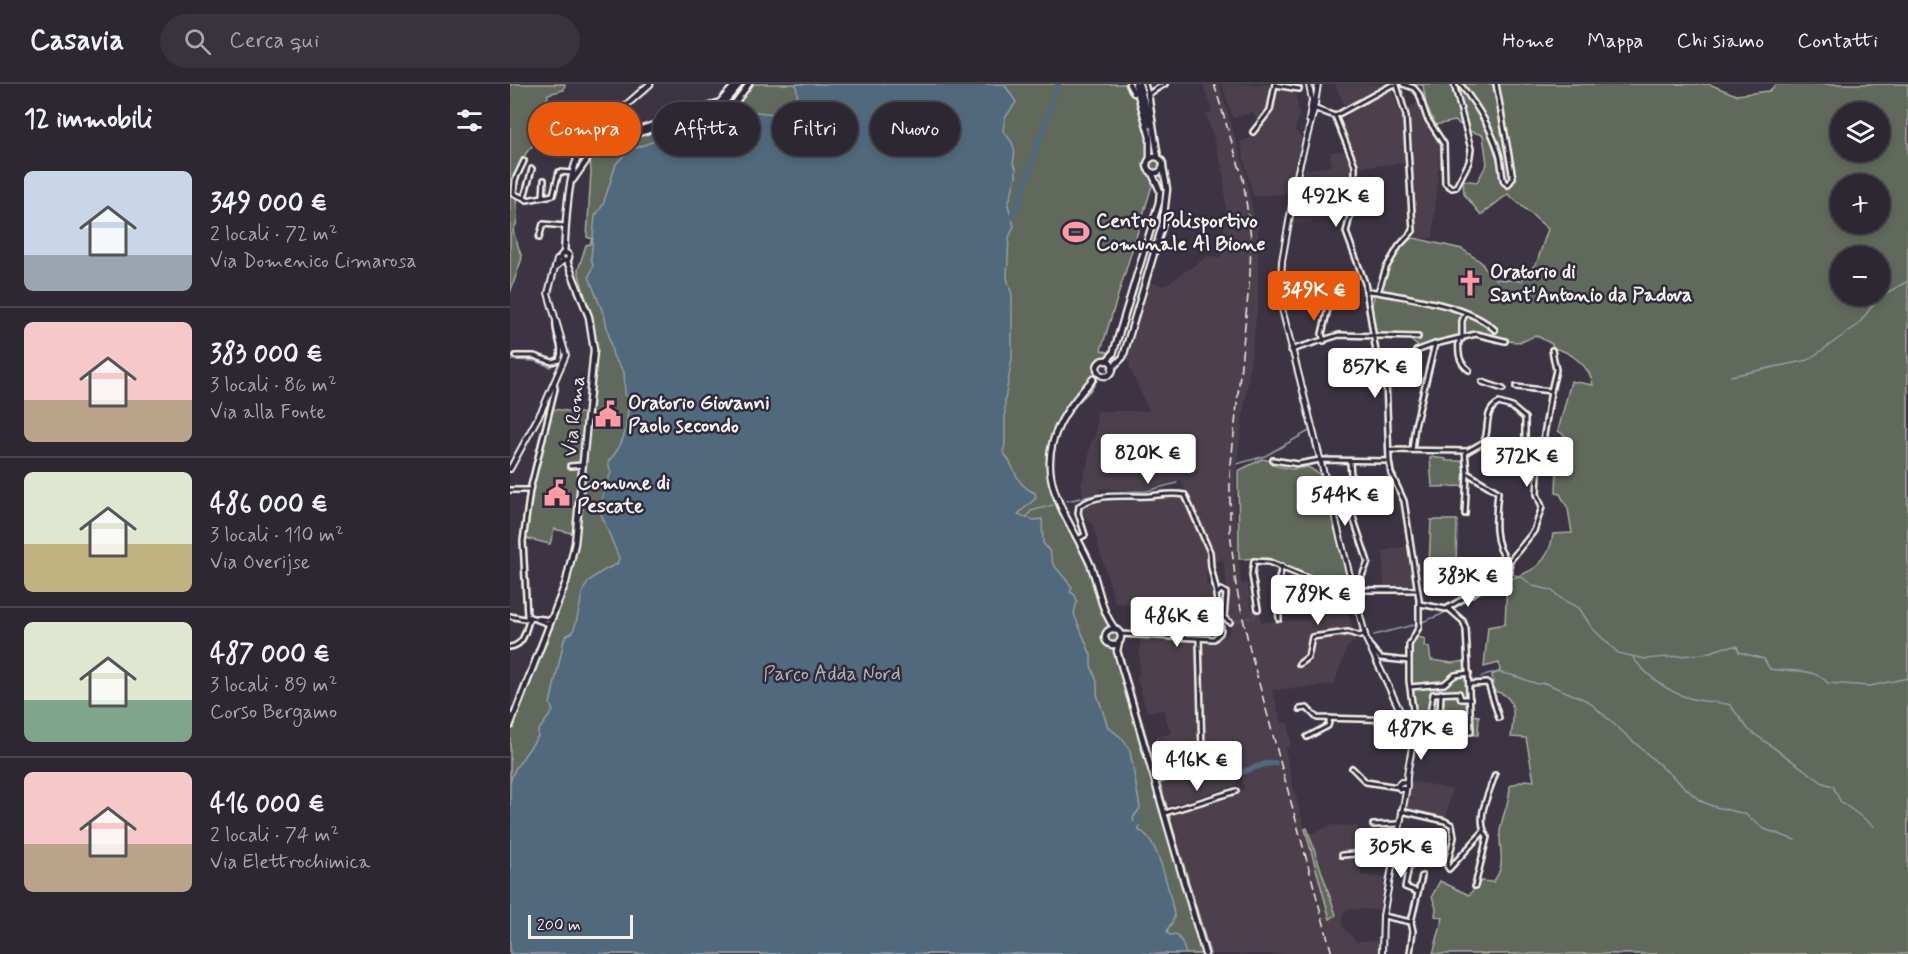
<!DOCTYPE html>
<html lang="it">
<head>
<meta charset="utf-8">
<style>
	body { margin:0; font-family:Mynerve,sans-serif; background:#39333e; color:#f1f3f6; height:100vh; display:flex; flex-direction:column; font-size:22px; white-space:nowrap }
	* { box-sizing:border-box; margin:0 }
	p { font-size:20px; color:#a7a5ac }
	.icon { flex:none; width:33px; height:33px; fill:none; stroke:currentColor; stroke-width:2; stroke-linecap:round; stroke-linejoin:round }
	.map { position:relative; flex:1; overflow:hidden }
	.drawer { display:flex; flex-direction:column; background:#2d2732; width:510px }
	.drawer>* { flex:none }
	.hud { position:absolute; left:18px; top:18px; width:570px; height:54px; display:flex; gap:12px }
	.buttons { position:absolute; left:1320px; top:18px; display:grid; gap:12px }
	.buttons a { display:grid; place-items:center; width:60px; height:60px; border-radius:50%; background:#2d2732; box-shadow:0 3px 9px #0003,0 0 0 2px #48444d; font-size:30px }
	.scale { position:absolute; left:18px; bottom:15px; width:105px; box-sizing:border-box; padding-left:6px; border:3px solid #f4f1e8; border-top:0; font-size:16px; line-height:21px; white-space:nowrap; color:#f4f1e8; -webkit-text-stroke:4px #2f2a3d; paint-order:stroke }
	.price { position:absolute; translate:-50% -51px; padding:0 14px; border-radius:6px; background:#fff; color:#222; font-size:20px; line-height:39px; filter:drop-shadow(0 2px 3px #0008) }
	.price::after { content:''; position:absolute; left:50%; top:36px; width:18px; height:14px; margin-left:-9px; background:inherit; clip-path:polygon(0 0,100% 0,50% 100%) }
	.price.selected { background:#ea580c; color:#fff }
	ul { padding:0; list-style:none }
	li { display:flex; align-items:center; gap:18px; height:150px; padding:0 24px }
	li+li { border-top:2px solid #48444d }
	li span { display:grid; place-items:center; flex:none; width:168px; height:120px; border-radius:9px; color:#555 }
	li>.icon { margin-inline-start:auto }
	span .icon { width:72px; height:72px; fill:#fffc; stroke-width:1 }
	li b { font-size:26px }
	h2 { display:flex; justify-content:space-between; align-items:center; height:72px; padding:0 24px; font-size:26px }
	.chip { padding:0 21px; border-radius:27px; background:#2d2732; box-shadow:0 3px 9px #0003,0 0 0 2px #48444d; font-size:21px; line-height:54px }
	.chip.selected { background:#ea580c; color:#fff }
	header { display:flex; align-items:center; gap:36px; box-sizing:border-box; height:84px; padding:0 30px; background:#2d2732; border-bottom:2px solid #48444d }
	header strong { font-size:28px }
	nav { display:flex; gap:33px; margin-inline-start:auto; font-size:21px }
	.search { width:420px; height:54px; background:#39333e; display:flex; align-items:center; gap:15px; box-sizing:border-box; padding:0 21px; border-radius:33px; color:#a7a5ac; font-size:22px }
	main { display:flex; flex:1; min-height:0 }
	.map>svg:first-child { display:block }
</style>
</head>
<body>
<header>
<strong>Casavia</strong>
<div class="search"><svg class="icon" aria-label="search" viewBox="0 0 24 24"><circle cx="10" cy="10" r="6"/><path d="M15 15l6 6"/></svg>Cerca qui</div>
<nav><a>Home</a><a>Mappa</a><a>Chi siamo</a><a>Contatti</a></nav>
</header>
<main>
<section class="drawer">
<h2>12 immobili<svg class="icon" aria-label="filters" viewBox="0 0 24 24"><path d="M4 7h16M4 17h16"/><circle cx="9" cy="7" r="2"/><circle cx="15" cy="17" r="2"/></svg></h2>
<ul>
<li><span style="background:linear-gradient(#c9d6e8 70%,#9aa5b1 0)"><svg class="icon" aria-label="home" viewBox="0 0 24 24"><path d="M3 11l9-7 9 7M6 9v11h12V9"/></svg></span><div><b>349 000 €</b><p>2 locali · 72 m²</p><p>Via Domenico Cimarosa</p></div></li>
<li><span style="background:linear-gradient(#f6c9c9 65%,#b9a48a 0)"><svg class="icon" aria-label="home" viewBox="0 0 24 24"><path d="M3 11l9-7 9 7M6 9v11h12V9"/></svg></span><div><b>383 000 €</b><p>3 locali · 86 m²</p><p>Via alla Fonte</p></div></li>
<li><span style="background:linear-gradient(#dfe7d0 60%,#c2b280 0)"><svg class="icon" aria-label="home" viewBox="0 0 24 24"><path d="M3 11l9-7 9 7M6 9v11h12V9"/></svg></span><div><b>486 000 €</b><p>3 locali · 110 m²</p><p>Via Overijse</p></div></li>
<li><span style="background:linear-gradient(#dfe7d0 65%,#7fa58c 0)"><svg class="icon" aria-label="home" viewBox="0 0 24 24"><path d="M3 11l9-7 9 7M6 9v11h12V9"/></svg></span><div><b>487 000 €</b><p>3 locali · 89 m²</p><p>Corso Bergamo</p></div></li>
<li><span style="background:linear-gradient(#f6c9c9 60%,#b9a48a 0)"><svg class="icon" aria-label="home" viewBox="0 0 24 24"><path d="M3 11l9-7 9 7M6 9v11h12V9"/></svg></span><div><b>416 000 €</b><p>2 locali · 74 m²</p><p>Via Elettrochimica</p></div></li>
</ul>
</section>
<div class="map">
<svg width="1398" height="870" viewBox="0 0 1398 870">
	<rect width="100%" height="100%" fill="#3c3443"/>
	<filter id="ink" filterUnits="userSpaceOnUse"><feTurbulence type="fractalNoise" baseFrequency=".0167" numOctaves="2"/><feDisplacementMap in="SourceGraphic" scale="12" xChannelSelector="R" yChannelSelector="G"/><feConvolveMatrix kernelMatrix="1 2 1 2 8 2 1 2 1" color-interpolation-filters="sRGB"/></filter>
	<g filter="url(#ink)">
		<g fill="#4b404b">
			<path d="M693,0h16l25,83 10,51h4v87l-22,164 -1,45 6,70 6,-1 5,27 8,-1 1,13 48,-2v-15l13,-4 -1,-16 21,7 14,48 -9,8 -13,37 -62,5 10,33h6l3,23 -6,2 8,38 37,133 6,-4 -27,-80 22,-10 26,1 4,49 23,3 -4,32 -33,-1 -5,8 1,10 13,14h22v13h-168l-39,-140 57,-17 16,-8 -3,-16 32,-10 -9,-1 -27,8 -33,-19 -3,-105 4,-5 11,1 11,-6 4,-10 -7,-63 -1,-3 -8,1 -2,-12 -32,-69 -37,10 -44,-1 -2,4 -15,3 -2,-12 6,-19 4,-23 4,-4 2,-27h52l-19,-42 -2,-16 21,-71 15,4 44,-30 13,1 5,-48 -3,-39 -17,-56 6,-2z"/>
			<path d="M712,0h77l-3,11 3,18 -4,18 6,6 -10,56 -38,4 -13,-55 12,-5 8,-9 -7,-16 -20,6z"/>
			<path d="M825,0h55l12,35 4,44 -46,4 -18,-44 7,-8z"/>
			<path d="M907,19l23,41 -7,94h-16l-8,-123 -2,-7z"/>
			<path d="M834,67l8,14 3,21 -9,2 2,18 -4,12 -51,6 12,-55 26,-3 -1,-14z"/>
			<path d="M673,412l24,53 -1,34 7,9 3,38 -3,7 -70,-5 -3,-3 1,-24 -26,-2 -23,-79 -10,-11 -1,-6 4,-3 37,-6z"/>
			<path d="M896,462l8,41 -4,2 -26,-3 -1,-35z"/>
			<path d="M630,555l49,1 8,5 2,107 34,21 4,7 -1,5 -68,21 -9,-23 11,-2 -15,-43 16,-5 -8,-23 -16,2 -11,-37h3z"/>
			<path d="M900,697l42,8 -6,29 -40,-9z"/>
		</g>
		<g fill="#61695c" stroke="#aaada2" stroke-width="1.5" fill-rule="evenodd">
			<path d="M0,0h55l-1,6 -16,4 -5,40 -17,19 -10,25 1,44 -4,9 9,27 -12,35z"/>
			<path d="M232,0h389l20,41 10,32 -60,193 10,3 -6,5h-6c6,32 -23,40 -37,63 -6,9 -9,25 -10,35 -3,32 26,74 38,102 9,21 15,44 22,66l8,5v18l90,307h-700v-226l59,-151 7,-43 -22,-5 -4,15 -25,-6 8,-56 17,-70 4,-3 32,5 5,-2 4,-33v-44l-17,-65 8,-25 4,-1 2,-5 -5,-2 4,-65 -1,-13c21,-23 97,-42 129,-54l14,-7z"/>
			<path d="M901,0h298l27,11 33,-4 8,-7h131v870h-475l10,-36 -8,-2 1,-8 -4,-12 8,-15 29,14 12,-14 12,1c14,-17 6,-30 7,-50 1,-15 10,-29 10,-46l15,-6 9,1 -8,-43 -15,-1c3,-21 7,-41 -17,-46l-2,-16 8,-4 -1,-8 -15,4 4,-40 17,-3 2,-44c25,-8 42,-16 46,-46l19,-1 -4,-24 -8,-15 -4,-1 1,-28 9,-1 4,-25 -12,-8 13,-50 22,4c-3,-19 -23,-34 -40,-37l-1,-4 -17,-9c-19,15 -35,1 -54,-1 -15,-2 -45,9 -61,14l-12,-10 -34,-3c-2,-9 -4,-20 -2,-29 3,-20 23,-63 42,-68l48,11 19,13 6,10 9,7 25,2 16,-19 11,-33 -40,-35 -27,21 -17,-21 -1,-14 14,2 10,-18 -4,-29 -14,-4 -14,-10 -20,4 -9,-21 -3,-19zM1330,28h40v40h-40zM1330,100h40v40h-40zM1330,172h40v40h-40z"/>
			<path d="M920,373l16,2v2h18l2,25 -34,1z"/>
			<path d="M752,375l10,2 -1,4 21,4 16,-2 13,8 29,110 -5,3 -26,-8 -51,-22 -29,1 -1,-88z"/>
			<path d="M921,436h26l-1,47 -27,-1z"/>
			<path d="M906,552l9,3 -1,7 5,1 2,13 21,3 15,-2 5,32 -2,22 9,1 -1,19 -19,-1 -15,3 2,-21 -31,2 -8,-65z"/>
			<path d="M797,744l29,87 -6,4 -25,-90z"/>
		</g>
		<path fill="#51697b" stroke="#929fa7" stroke-width="1.5" d="M286,0h208l12,18 -11,16 -2,13c10,11 14,17 10,32l3,5v9l-8,28 6,21 -5,12 -2,40 5,17v63l-7,42v45l-2,7c14,16 10,31 32,41l1,5 -18,16 15,6 9,-1 1,24 7,9 3,12 19,23 -2,5 5,3 2,6 -3,13 17,41v10l6,17v12l11,33 15,12 7,12 10,57 -7,10 1,4 5,2v7c18,2 32,67 35,84 1,8 -6,10 -7,17l3,3 6,-1 6,8 4,12h-676v-172l5,-13 23,-33v-5l15,-20 -3,-7 14,-64 2,-4 7,-4c14,-40 -1,-48 44,-68l2,-6 -20,-49 6,-23 6,-13 -3,-11c20,-22 18,-36 21,-65l-4,-2 -1,-23 -11,-16 -8,-38 -16,-41 4,-12 -2,-7 4,-42 8,-11 13,-41 9,-10 8,-5 105,-39 37,4 20,-4 3,-7z"/>
		<g fill="none" stroke-linecap="round" stroke-linejoin="round">
			<g stroke="#929fa7" stroke-width="1.5">
				<path d="M0,276l25,1 16,6"/>
				<path d="M1221,292l77,-16 50,-35 20,-27 30,-17"/>
				<path d="M727,380l28,-8 44,-25"/>
				<path d="M598,408l38,-1 31,-8"/>
				<path d="M557,417l32,-7"/>
				<path d="M516,434l5,-7 22,-6"/>
				<path d="M864,551l43,-11 23,-9 72,-41 11,4 10,8 18,4 12,10 16,8 13,20 26,25 27,6 58,-5 23,-7 11,-1 2,6 25,7 6,10c21,4 41,-3 58,14l42,3 38,-8"/>
				<path d="M1123,574c18,22 40,39 70,43 9,1 18,1 27,4l19,25 74,53 10,3 7,15 34,25"/>
				<path d="M971,593c16,-11 40,2 57,7l7,-1 43,18 111,99 13,6 33,8 19,15 31,11"/>
			</g>
			<g stroke="#51697b" stroke-width="6">
				<path d="M501,133l7,-13 40,-120"/>
				<path d="M729,689l26,-9 10,-1"/>
				<path d="M627,739l5,-4"/>
			</g>
			<path stroke="#58505c" stroke-width="3" stroke-dasharray="3 1.5" stroke-linecap="butt" d="M720,538l24,-5 4,-8"/>
			<g stroke="#f4f1e8" stroke-width="8">
				<g id="minor">
					<path d="M635,0l3,10 17,-10"/>
					<path d="M893,0l11,4 5,6 8,24 17,26 1,39 7,5 4,-1 13,-25 2,-13 -17,-65"/>
					<path d="M950,0c15,19 32,46 39,70 3,9 2,19 5,28l4,3 5,-7 -17,-94"/>
					<path d="M765,1l24,4"/>
					<path d="M803,24l22,8 57,-31h5l9,31 7,115 -14,15 -13,22 -8,24 -12,-1"/>
					<path d="M743,48l17,-22 5,-26"/>
					<path d="M14,77l-9,19 -1,14 10,4"/>
					<path d="M22,85l-8,29 3,2 26,-5 6,-23 14,1"/>
					<path d="M33,113l1,-17"/>
					<path d="M29,154l4,-14 22,2"/>
					<path d="M868,208c35,7 91,13 117,38"/>
					<path d="M949,255c-1,13 -1,23 10,31"/>
					<path d="M952,255v-18l3,-7"/>
					<path d="M814,257l-2,-7 7,-30"/>
					<path d="M781,266l48,-15 79,2"/>
					<path d="M6,272h18l18,6 7,-2c6,-14 -5,-25 -3,-39"/>
					<path d="M824,288l43,-14 34,3 5,-10 19,-7 41,-10 29,7"/>
					<path d="M972,298l21,7"/>
					<path d="M1006,303l35,4 5,-21 -4,-20"/>
					<path d="M879,366l79,1 16,-9c6,-14 -1,-31 15,-39l13,4 13,11v28l16,8"/>
					<path d="M902,366l3,-24 20,-82"/>
					<path d="M955,367l2,22 31,19c-2,21 -7,52 10,69"/>
					<path d="M763,376l25,4 22,-4 69,1"/>
					<path d="M840,378l2,26 -2,20 18,54 -13,30"/>
					<path d="M60,382l13,-1"/>
					<path d="M0,406h20"/>
					<path d="M955,430l2,-41"/>
					<path d="M568,455l7,-4 -7,-22 1,-7c20,-14 46,-9 69,-10 13,-1 24,-4 37,-1l25,57 1,15 6,26"/>
					<path d="M910,520l26,5 64,-38 -1,-9 25,-31 8,-24 -5,-13 1,-21 13,-82"/>
					<path d="M748,525l-6,-34 2,-14 15,1 50,21 35,10 12,-3h50"/>
					<path d="M0,532l14,3 6,-1c-5,12 -5,27 -20,29"/>
					<path d="M26,534l15,2"/>
					<path d="M769,535l-2,-31 5,-22"/>
					<path d="M39,540l-22,-8 -4,-75 7,-51 25,-101 -1,-6"/>
					<path d="M610,550l94,5 6,-6 1,-4 -5,-34 5,-5 5,3 -2,25 6,4"/>
					<path d="M689,555l3,114 11,10 23,11"/>
					<path d="M861,563l9,11 28,3"/>
					<path d="M789,580l9,-7 4,-20 36,-5 12,4 5,-2"/>
					<path d="M960,600l18,-1 11,35"/>
					<path d="M900,603l34,-3 11,-9 14,-2"/>
					<path d="M790,625l7,-1 10,10 88,2 9,-3 -5,-36v-36l10,-18v-28l-15,-98 -13,-28 -2,-12 -3,-81 -9,-22 -12,-75 -19,-51 9,-35v-32l-20,-49"/>
					<path d="M920,631l3,-21 23,-1h3l2,6h9"/>
					<path d="M947,631l4,18"/>
					<path d="M930,632l1,-23"/>
					<path d="M904,633l54,-2"/>
					<path d="M902,652l41,2 8,-5 10,-1 -5,-103 -3,-8 -15,-13"/>
					<path d="M797,653l21,-11 2,-8"/>
					<path d="M842,684l14,14 32,5"/>
					<path d="M645,697l46,-12 12,-6"/>
					<path d="M891,727l44,10 7,4 2,12 -7,29 2,3 34,-37"/>
					<path d="M655,729l71,-22"/>
					<path d="M863,741l26,-1"/>
					<path d="M832,771l53,-4"/>
					<path d="M899,782l-4,21 13,5"/>
					<path d="M965,802l12,-49c-12,-19 1,-41 8,-62"/>
					<path d="M873,832l28,6 11,-46"/>
					<path d="M900,869l3,-22 -2,-9"/>
				</g>
			</g>
			<g stroke="#f4f1e8" stroke-width="8">
				<g id="secondary">
					<path d="M808,0l-4,26 -16,61 -16,90 -2,40 86,338 46,97c2,17 -7,33 -5,50l-24,130 -1,38"/>
					<path d="M799,1l3,15 -3,20"/>
					<path d="M47,182l6,-5"/>
					<path d="M0,385l32,-59 24,-55 -18,-62 9,-33 4,-3"/>
					<path d="M895,705h-5l-2,-4 3,-3 5,1"/>
				</g>
			</g>
			<g stroke="#f4f1e8" stroke-width="9">
				<g id="primary">
					<path d="M619,0l5,9"/>
					<path d="M625,0l15,53v22"/>
					<path d="M638,10l10,63"/>
					<path d="M129,46l66,-22"/>
					<circle cx="90" cy="52" r="5.5"/>
					<path d="M87,47l53,-47"/>
					<path d="M95,51l12,2"/>
					<path d="M91,57l25,-4 79,-25 20,-2 9,-6 15,-20"/>
					<path d="M72,71l16,-14"/>
					<circle cx="645" cy="81" r="8"/>
					<path d="M63,96l18,-26 19,-12"/>
					<circle cx="55" cy="173" r="4"/>
					<path d="M54,169c3,-34 1,-96 31,-120"/>
					<circle cx="595" cy="284" r="8"/>
					<path d="M596,277l7,-7 46,-152 1,-11 -8,-18"/>
					<path d="M602,284l11,-11 40,-134 4,-34 -4,-22"/>
					<path d="M583,295c-25,27 -49,59 -42,98 6,32 28,60 40,89 8,22 10,46 25,64"/>
					<circle cx="603" cy="553" r="8"/>
					<path d="M609,558l-2,9 88,303"/>
					<path d="M0,642l56,-144 9,-39 19,-193 -5,-33 -22,-56"/>
				</g>
			</g>
			<g stroke="#f4f1e8" stroke-width="9">
				<g id="trunk">
					<path d="M629,0l12,41"/>
					<path d="M195,24l15,-6 16,-18"/>
					<path d="M195,28l18,-8 17,-20"/>
				</g>
			</g>
			<use href="#minor" stroke="#2f2a3d" stroke-width="3"/>
			<use href="#secondary" stroke="#2f2a3d" stroke-width="4"/>
			<use href="#primary" stroke="#2f2a3d" stroke-width="4.5"/>
			<use href="#trunk" stroke="#2f2a3d" stroke-width="4.5"/>
			<path stroke="#f4f1e8" stroke-width="1.5" stroke-dasharray="9 4.5" stroke-linecap="butt" d="M704,0l29,95 8,58 -1,38 -20,199v57l6,55 14,64 82,304"/>
		</g>
	</g>
	<defs>
		<g id="stadium-bare" transform="scale(2.07)"><path d="M0-5a6.5 5 0 1 0 0 10a6.5 5 0 1 0 0-10ZM-3.5-1.8h7v3.6h-7Z" fill="#ff9aa2" stroke="#2f2a3d" stroke-width="2.5" paint-order="stroke"/></g>
		<g id="church-bare" transform="scale(2.07)"><path d="M-1.2-6h2.4v3.5h3.3v2.4h-3.3V6h-2.4V-.1h-3.3v-2.4h3.3Z" fill="#ff9aa2" stroke="#2f2a3d" stroke-width="2.5" paint-order="stroke"/></g>
		<g id="civic-bare" transform="scale(2.07)"><path d="M-.6-6.5H3V-4.5H.6V-3L4-1V1h2V6H-6V1h2V-1L-.6-3ZM-1.2 2.5V6h2.4V2.5Z" fill="#ff9aa2" stroke="#2f2a3d" stroke-width="2.5" paint-order="stroke"/></g>
	</defs>
	<g fill-rule="evenodd">
		<use href="#stadium-bare" x="566" y="148"/>
		<use href="#church-bare" x="960" y="199"/>
		<use href="#civic-bare" x="98" y="330"/>
		<use href="#civic-bare" x="47" y="409"/>
	</g>
	<g text-anchor="middle" stroke-width="5" stroke-linejoin="round" paint-order="stroke">
		<g font-size="20" font-weight="bold" fill="#f4f1e8" stroke="#2f2a3d" text-anchor="start">
			<text x="586" y="143">Centro Polisportivo<tspan x="586" dy="23">Comunale Al Bione</tspan></text>
			<text x="980" y="194">Oratorio di<tspan x="980" dy="23">Sant'Antonio da Padova</tspan></text>
			<text x="118" y="325">Oratorio Giovanni<tspan x="118" dy="23">Paolo secondo</tspan></text>
			<text x="67" y="405">Comune di<tspan x="67" dy="23">Pescate</tspan></text>
		</g>
		<g font-size="20" fill="#f4f1e8" stroke="#2f2a3d">
			<text transform="translate(63 332) rotate(-84)" y="7">Via Roma</text>
		</g>
		<g font-size="20" fill="#b2b4a9" stroke="#2f2a3d">
			<text x="322" y="596">Parco Adda Nord</text>
		</g>
	</g>
</svg>
<div class="buttons">
<a><svg class="icon" aria-label="layers" viewBox="0 0 24 24"><path d="M12 4l9 5-9 5-9-5zM3 14l9 5 9-5"/></svg></a>
<a>+</a>
<a>−</a>
</div>
<div class="scale">200 m</div>
<b class="price" style="left:826px;top:144px">492K €</b>
<b class="price selected" style="left:804px;top:238px">349K €</b>
<b class="price" style="left:865px;top:315px">857K €</b>
<b class="price" style="left:638px;top:401px">820K €</b>
<b class="price" style="left:1017px;top:404px">372K €</b>
<b class="price" style="left:835px;top:443px">544K €</b>
<b class="price" style="left:958px;top:524px">383K €</b>
<b class="price" style="left:808px;top:542px">789K €</b>
<b class="price" style="left:667px;top:564px">486K €</b>
<b class="price" style="left:911px;top:677px">487K €</b>
<b class="price" style="left:687px;top:708px">416K €</b>
<b class="price" style="left:891px;top:795px">305K €</b>
<div class="hud">
<a class="chip selected">Compra</a>
<a class="chip">Affitta</a>
<a class="chip">Filtri</a>
<a class="chip">Nuovo</a>
</div>
</div>
</main>
</body>
</html>
